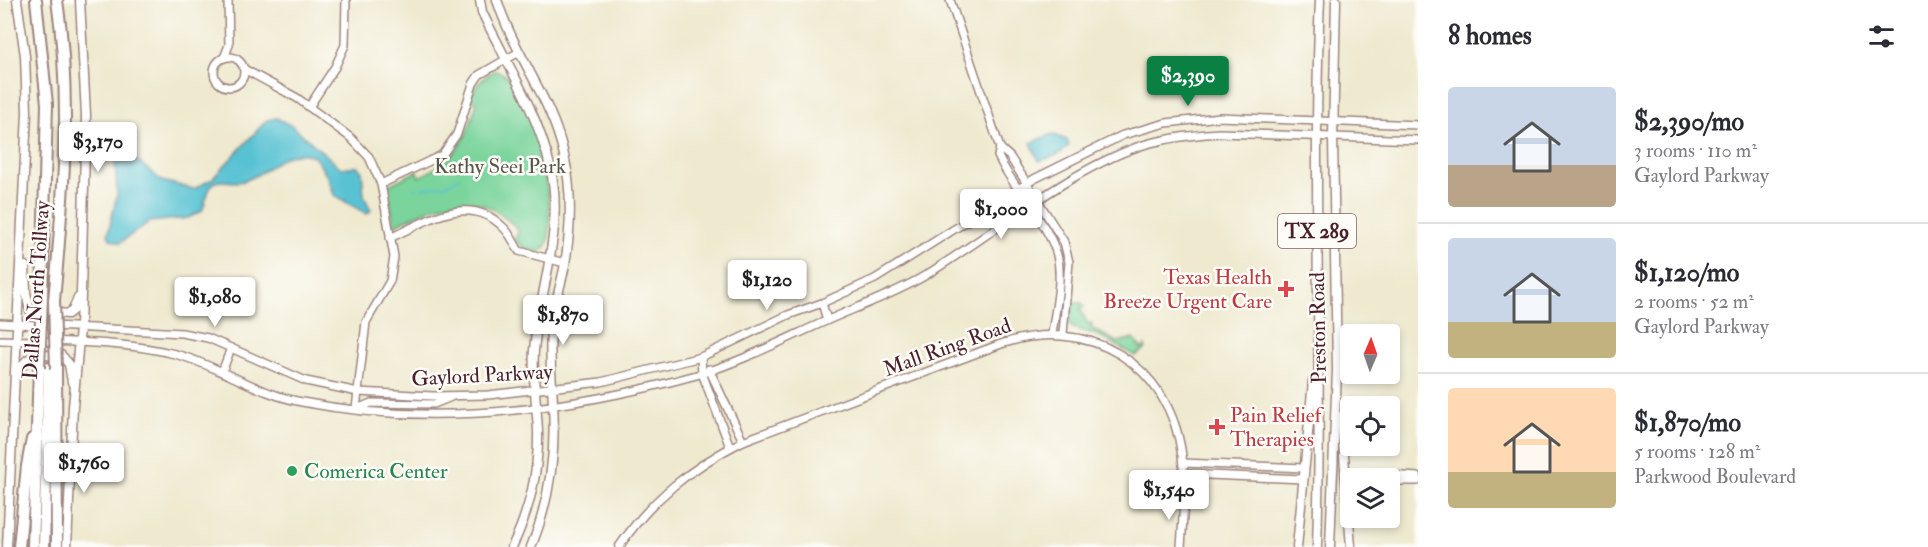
<!DOCTYPE html>
<html lang="en">
<head>
<meta charset="utf-8">
<style>
	body { margin:0; font-family:"IM FELL Double Pica",serif; background:#f7f7f7; color:#2b2b33; height:100vh; display:flex; flex-direction:column; font-size:22px; white-space:nowrap }
	* { box-sizing:border-box; margin:0 }
	p { font-size:20px; color:#7c7c81 }
	.icon { flex:none; width:33px; height:33px; fill:none; stroke:currentColor; stroke-width:2; stroke-linecap:round; stroke-linejoin:round }
	.map { position:relative; flex:1; overflow:hidden }
	.drawer { display:flex; flex-direction:column; background:#fff; width:510px }
	.drawer>* { flex:none }
	.needle { width:39px; rotate:2deg }
	.controls { position:absolute; left:1340px; top:324px; display:grid; gap:12px }
	.controls a { display:grid; place-items:center; width:60px; height:60px; border-radius:6px; background:#fff; box-shadow:0 3px 9px #0003; font-size:30px }
	.price { position:absolute; translate:-50% -51px; padding:0 14px; border-radius:6px; background:#fff; color:#222; font-size:20px; line-height:39px; filter:drop-shadow(0 2px 3px #0008) }
	.price::after { content:''; position:absolute; left:50%; top:36px; width:18px; height:14px; margin-left:-9px; background:inherit; clip-path:polygon(0 0,100% 0,50% 100%) }
	.price.on { background:#0b8043; color:#fff }
	ul { padding:0; list-style:none }
	li { display:flex; align-items:center; gap:18px; height:150px; padding:0 30px }
	li+li { border-top:2px solid #e1e1e2 }
	li span { display:grid; place-items:center; flex:none; width:168px; height:120px; border-radius:6px; color:#555 }
	li>.icon { margin-inline-start:auto }
	span .icon { width:72px; height:72px; fill:#fffc; stroke-width:1 }
	li b { font-size:26px }
	h2 { display:flex; justify-content:space-between; align-items:center; height:72px; padding:0 30px; font-size:26px }
	main { display:flex; flex:1; min-height:0 }
	.map>svg:first-child { display:block }
</style>
</head>
<body>
<main>
<div class="map">
<svg width="1418" height="547" viewBox="0 0 1418 547">
	<rect width="100%" height="100%" fill="#fdfcf7"/>
	<filter id="ink" filterUnits="userSpaceOnUse"><feTurbulence type="fractalNoise" baseFrequency=".0167" numOctaves="2"/><feDisplacementMap in="SourceGraphic" scale="12" xChannelSelector="R" yChannelSelector="G"/><feConvolveMatrix kernelMatrix="1 2 1 2 8 2 1 2 1" color-interpolation-filters="sRGB"/></filter>
	<filter id="wash" filterUnits="userSpaceOnUse"><feTurbulence type="fractalNoise" baseFrequency=".008" numOctaves="4" result="noise"/><feDisplacementMap in="SourceGraphic" scale="24" xChannelSelector="R" yChannelSelector="G"/><feGaussianBlur stdDeviation="1.35" result="paint"/><feColorMatrix in="noise" values="0 0 0 0 0 0 0 0 0 0 0 0 0 0 0 0 0 1.4 0 .05"/><feComposite in="paint" operator="in"/></filter>
	<g filter="url(#wash)">
		<rect width="100%" height="100%" fill="#efe9cf"/>
		<g fill="#7ad49b" stroke="#627a63" stroke-width="1.5">
			<path d="M493,71c38,-4 67,147 53,176l-7,5c-10,1 -19,-6 -24,-14l4,-7c-42,-47 -76,-29 -125,-5l-7,-40 30,-15 2,6c38,-18 47,-36 58,-75l-8,-3c5,-12 13,-21 24,-28z"/>
			<path d="M1071,303h11l2,4 -4,2 8,15 4,-1 -1,5 26,14 16,-3 9,10 3,-3 1,3 -11,7 -35,-20 -27,-8 -5,-6z"/>
		</g>
		<g fill="#58c2d3" stroke="#51707f" stroke-width="1.5">
			<path d="M276,118l15,7 50,43 16,-2 5,5 2,25 7,14 -4,4 -33,-19 -6,-18 -14,-21c-35,-10 -41,17 -71,25 -8,3 -26,-4 -31,4 -4,4 -7,19 -10,26l-14,7 -39,4 -29,21 -10,-4 -2,-5 9,-39 -2,-37 13,-5 34,28 32,8 18,-10 55,-59z"/>
			<path d="M1052,134l15,6 2,5c-8,11 -18,12 -30,16l-8,-18z"/>
		</g>
		<g fill="none" stroke-linecap="round" stroke-linejoin="round">
			<g stroke="#58c2d3" stroke-width="1.5">
				<path d="M422,188l24,-3 15,-8"/>
				<path d="M413,189h4"/>
			</g>
		</g>
	</g>
	<g filter="url(#ink)">
		<g fill="none" stroke-linecap="round" stroke-linejoin="round">
			<g stroke="#9c847d" stroke-width="10">
				<g id="minor">
					<path d="M950,0l50,148 10,9 54,85 5,20 -6,72"/>
					<circle cx="229" cy="72" r="15"/>
					<path d="M224,58l5,-13 -1,-45"/>
					<path d="M244,69l53,29 54,40 18,19 12,27 13,73 -4,24 -24,41 -10,87"/>
					<path d="M309,107l26,-40 10,-22 1,-45"/>
					<path d="M1000,148l-2,8 4,8c15,28 47,61 55,91 6,24 -2,55 -5,79"/>
					<path d="M381,184l61,-29 15,-21 16,-50 6,-9 40,-23"/>
					<path d="M390,238c35,-16 78,-46 113,-11 7,6 11,16 16,24l46,12"/>
					<path d="M822,303l5,17"/>
					<path d="M0,323l182,10 26,5 98,43 52,11 75,4 55,-1 113,-13 100,-25 87,-42 34,-12 53,-24 159,-100 89,-44 43,-12 54,-6 198,8"/>
					<path d="M0,340c55,2 121,0 175,14 43,11 82,40 127,48 132,26 270,8 398,-28 43,-13 85,-35 126,-53 33,-15 69,-27 100,-46 67,-41 137,-101 211,-128 26,-9 55,-12 82,-14l199,7"/>
					<path d="M701,357l1,16 28,74"/>
					<path d="M709,369l34,72"/>
					<path d="M222,372l9,-24"/>
					<path d="M357,409l14,-6 63,1 17,-7"/>
					<path d="M1183,463l121,5"/>
					<path d="M1345,472l73,5"/>
					<path d="M1183,474l120,5"/>
					<path d="M1389,481h29"/>
					<path d="M619,547c32,-48 73,-80 124,-106l258,-97c87,-29 169,19 181,112 4,29 1,61 -1,91"/>
				</g>
			</g>
			<g stroke="#9c847d" stroke-width="11">
				<g id="major">
					<path d="M480,0l2,12c24,50 55,99 68,154 15,62 -10,122 -16,184 -2,27 3,55 4,82 1,39 -9,80 -26,115"/>
					<path d="M497,0c17,54 55,99 67,155 8,35 7,74 1,109 -4,22 -12,44 -14,67 -2,25 1,48 2,73 3,50 -3,97 -22,143"/>
					<path d="M25,266l1,27 4,17 38,4 5,-4 5,-12"/>
					<path d="M18,375c7,-23 22,-20 43,-20l8,9 3,18"/>
					<path d="M1341,416l10,131"/>
					<path d="M7,547l20,-435 -2,-56 -8,-56"/>
					<path d="M67,547l6,-140 7,-79 6,-213 -6,-115"/>
					<path d="M1297,547l16,-166"/>
					<path d="M1317,547c6,-182 -5,-365 3,-547"/>
					<path d="M1330,547l7,-177 -4,-232 3,-138"/>
				</g>
			</g>
			<g stroke="#9c847d" stroke-width="14">
				<g id="highway">
					<path d="M36,0l11,104 -5,192"/>
					<path d="M54,301c9,-101 18,-200 3,-301"/>
					<path d="M56,369l1,178"/>
					<path d="M19,547l8,-81 5,-27"/>
					<path d="M33,547l6,-179"/>
					<path d="M44,547l5,-179"/>
				</g>
			</g>
			<use href="#minor" stroke="#fff" stroke-width="7"/>
			<use href="#major" stroke="#fff" stroke-width="8"/>
			<use href="#highway" stroke="#fff" stroke-width="10"/>
			<g stroke="#9c847d" stroke-width="14" stroke-linecap="butt">
				<g id="highway-bridge">
					<path d="M54,301l2,68"/>
					<path d="M39,368l3,-72"/>
				</g>
			</g>
			<use href="#highway-bridge" stroke="#fff" stroke-width="10"/>
		</g>
	</g>
	<g fill="#e0444e" stroke="#fdfcf7" stroke-width="2">
		<path d="M1283 280h6v6h6v6h-6v6h-6v-6h-6v-6h6z"/>
		<path d="M1214 418h6v6h6v6h-6v6h-6v-6h-6v-6h6z"/>
	</g>
	<circle fill="#2e9e5b" stroke="#fdfcf7" stroke-width="2" cx="292" cy="471" r="6"/>
	<g text-anchor="middle" stroke-width="5" stroke-linejoin="round" paint-order="stroke">
		<rect fill="#fdfcf7" stroke="#806168" stroke-width="1.5" x="1278" y="214" width="78" height="34" rx="4.5"/>
		<g font-size="20" font-weight="bold" fill="#4a1f2b">
			<text x="1317" y="238">TX 289</text>
		</g>
		<g font-size="21" fill="#58554d" stroke="#fdfcf7">
			<text x="500" y="173">Kathy Seei Park</text>
		</g>
		<g font-size="21" fill="#be3a42" stroke="#fdfcf7" text-anchor="end">
			<text x="1272" y="284">Texas Health<tspan x="1272" dy="24">Breeze Urgent Care</tspan></text>
			<text x="1230" y="422" text-anchor="start">Pain Relief<tspan x="1230" dy="24">Therapies</tspan></text>
		</g>
		<g font-size="21" fill="#4a1f2b" stroke="#fdfcf7">
			<text transform="translate(36 290) rotate(-86)" y="7">Dallas North Tollway</text>
			<text transform="translate(1318 328) rotate(-91)" y="7">Preston Road</text>
			<text transform="translate(947 347) rotate(-20)" y="7">Mall Ring Road</text>
			<text transform="translate(482 375) rotate(-3)" y="7">Gaylord Parkway</text>
		</g>
		<g font-size="21" fill="#27864d" stroke="#fdfcf7" text-anchor="start">
			<text x="304" y="478">Comerica Center</text>
		</g>
	</g>
</svg>
<div class="controls">
<a><svg class="needle" viewBox="-14 -14 28 28"><path d="M0-13l5 13h-10z" fill="#e53935"/><path d="M0 13l5-13h-10z" fill="#7c7c81"/></svg></a>
<a><svg class="icon" aria-label="locate" viewBox="0 0 24 24"><circle cx="12" cy="12" r="6"/><path d="M12 2v4M12 18v4M2 12h4M18 12h4"/></svg></a>
<a><svg class="icon" aria-label="layers" viewBox="0 0 24 24"><path d="M12 4l9 5-9 5-9-5zM3 14l9 5 9-5"/></svg></a>
</div>
<b class="price on" style="left:1188px;top:107px">$2,390</b>
<b class="price" style="left:98px;top:173px">$3,170</b>
<b class="price" style="left:1001px;top:240px">$1,000</b>
<b class="price" style="left:767px;top:311px">$1,120</b>
<b class="price" style="left:215px;top:328px">$1,080</b>
<b class="price" style="left:563px;top:346px">$1,870</b>
<b class="price" style="left:84px;top:494px">$1,760</b>
<b class="price" style="left:1169px;top:521px">$1,540</b>
</div>
<section class="drawer">
<h2>8 homes<svg class="icon" aria-label="filters" viewBox="0 0 24 24"><path d="M4 7h16M4 17h16"/><circle cx="9" cy="7" r="2"/><circle cx="15" cy="17" r="2"/></svg></h2>
<ul>
<li><span style="background:linear-gradient(#c9d6e8 65%,#b9a48a 0)"><svg class="icon" aria-label="home" viewBox="0 0 24 24"><path d="M3 11l9-7 9 7M6 9v11h12V9"/></svg></span><div><b>$2,390/mo</b><p>3 rooms · 110 m²</p><p>Gaylord Parkway</p></div></li>
<li><span style="background:linear-gradient(#c9d6e8 70%,#c2b280 0)"><svg class="icon" aria-label="home" viewBox="0 0 24 24"><path d="M3 11l9-7 9 7M6 9v11h12V9"/></svg></span><div><b>$1,120/mo</b><p>2 rooms · 52 m²</p><p>Gaylord Parkway</p></div></li>
<li><span style="background:linear-gradient(#ffd9b3 70%,#c2b280 0)"><svg class="icon" aria-label="home" viewBox="0 0 24 24"><path d="M3 11l9-7 9 7M6 9v11h12V9"/></svg></span><div><b>$1,870/mo</b><p>5 rooms · 128 m²</p><p>Parkwood Boulevard</p></div></li>
</ul>
</section>
</main>
</body>
</html>
